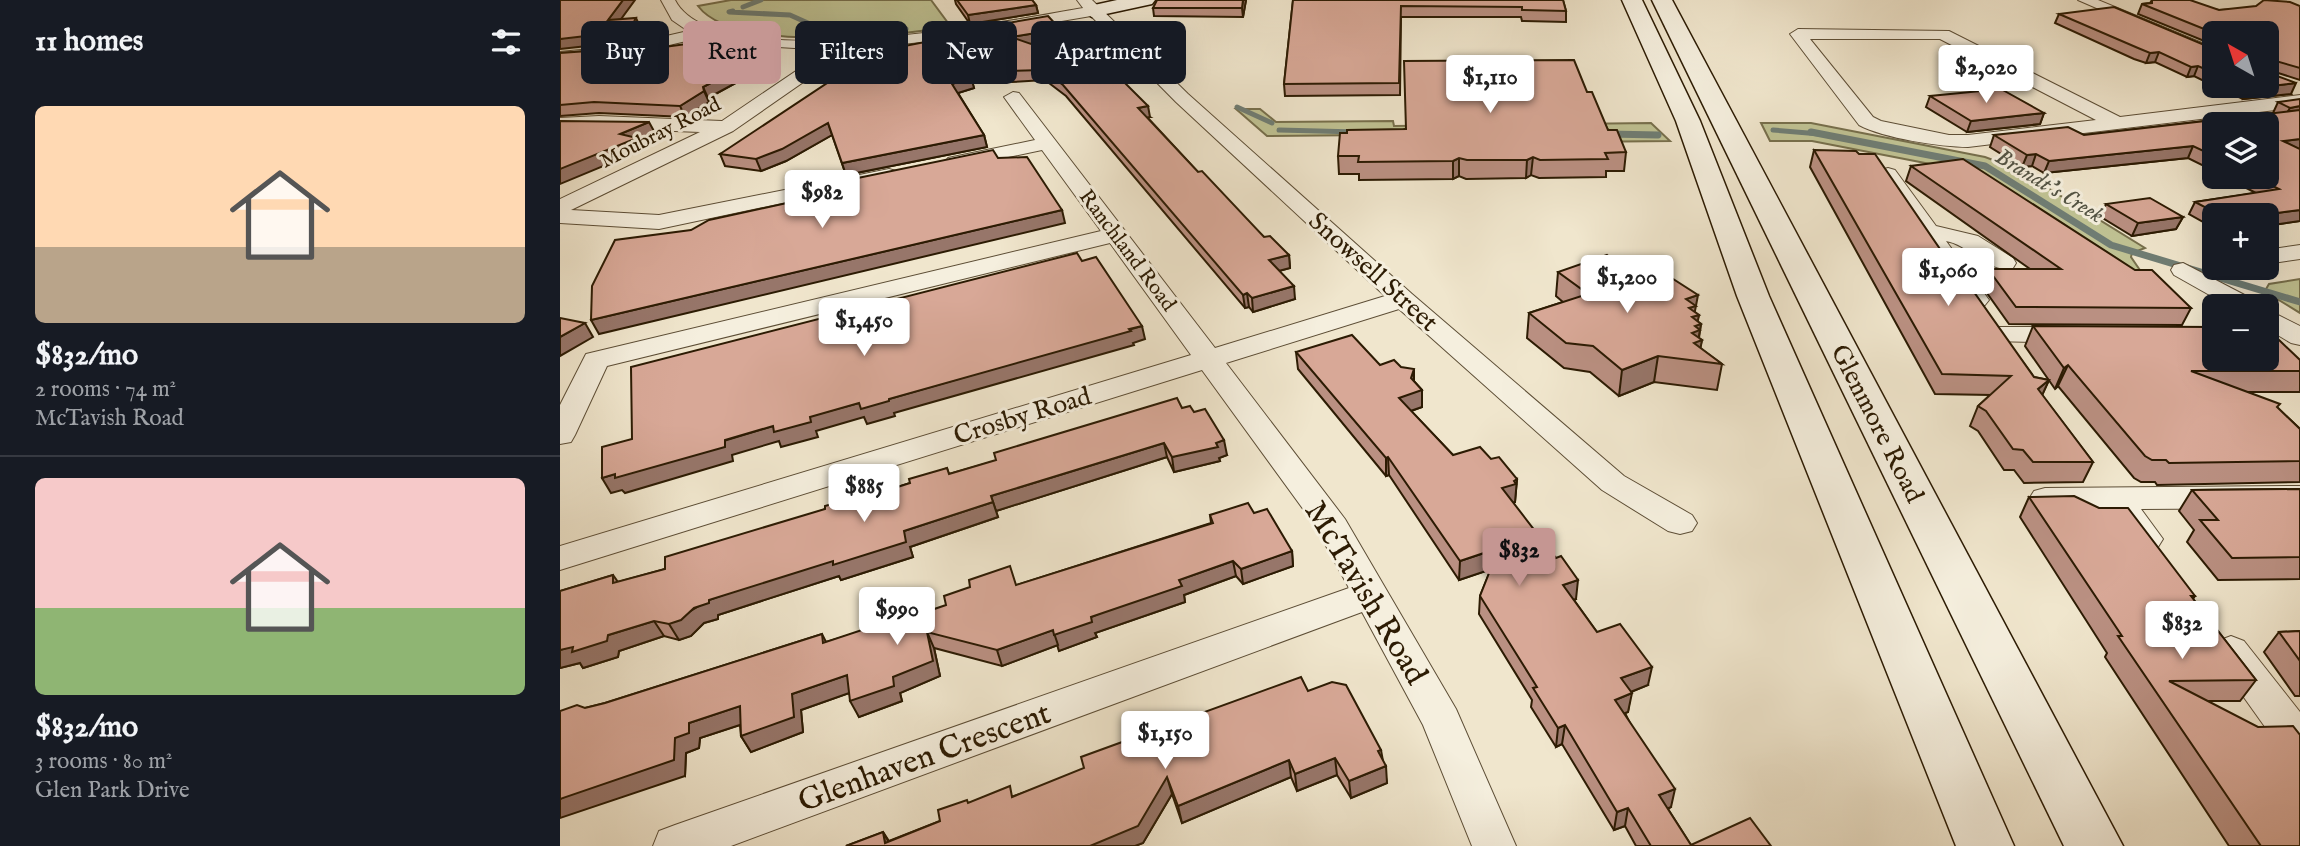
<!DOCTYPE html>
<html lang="en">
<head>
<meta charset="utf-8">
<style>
	body { margin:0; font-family:"IM FELL English",serif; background:#20242c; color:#f1f3f6; height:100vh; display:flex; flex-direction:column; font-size:26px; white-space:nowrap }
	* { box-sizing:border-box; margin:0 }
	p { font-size:23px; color:#9ea1a6 }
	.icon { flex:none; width:38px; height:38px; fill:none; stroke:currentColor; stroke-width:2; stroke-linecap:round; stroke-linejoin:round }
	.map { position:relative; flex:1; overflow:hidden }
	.panel { display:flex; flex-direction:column; background:#171b24; width:560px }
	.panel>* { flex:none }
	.banner { position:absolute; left:21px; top:21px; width:665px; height:63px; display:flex; gap:14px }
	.needle { width:46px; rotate:321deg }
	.controls { position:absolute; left:1642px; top:21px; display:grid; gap:14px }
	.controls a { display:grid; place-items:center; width:77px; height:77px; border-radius:10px; background:#171b24; box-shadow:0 7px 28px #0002; font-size:35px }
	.price { position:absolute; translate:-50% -60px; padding:0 16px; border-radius:7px; background:#fff; color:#222; font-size:23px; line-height:46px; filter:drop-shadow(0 2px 4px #0008) }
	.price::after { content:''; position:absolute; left:50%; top:42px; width:21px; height:16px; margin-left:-10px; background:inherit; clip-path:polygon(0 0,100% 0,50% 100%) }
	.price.active { background:#c59692; color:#111 }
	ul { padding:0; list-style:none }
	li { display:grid; align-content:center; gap:14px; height:371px; padding:0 35px }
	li+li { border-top:2px solid #363941 }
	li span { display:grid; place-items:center; height:217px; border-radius:10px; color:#555 }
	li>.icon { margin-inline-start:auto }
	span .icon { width:126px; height:126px; fill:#fffc; stroke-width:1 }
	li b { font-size:30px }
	h2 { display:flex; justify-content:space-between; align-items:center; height:84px; padding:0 35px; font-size:30px }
	.chip { padding:0 24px; border-radius:10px; background:#171b24; box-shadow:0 7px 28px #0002; font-size:24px; line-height:63px }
	.chip.active { background:#c59692; color:#111 }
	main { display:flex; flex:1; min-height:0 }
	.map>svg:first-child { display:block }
</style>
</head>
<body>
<main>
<section class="panel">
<h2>11 homes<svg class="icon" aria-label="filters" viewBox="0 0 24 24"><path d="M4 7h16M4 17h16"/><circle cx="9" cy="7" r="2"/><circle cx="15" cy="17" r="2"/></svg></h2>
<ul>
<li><span style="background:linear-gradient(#ffd9b3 65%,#b9a48a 0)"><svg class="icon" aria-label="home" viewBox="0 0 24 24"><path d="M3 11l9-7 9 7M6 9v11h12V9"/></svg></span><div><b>$832/mo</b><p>2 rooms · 74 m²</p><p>McTavish Road</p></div></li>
<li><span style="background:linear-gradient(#f6c9c9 60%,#8fb573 0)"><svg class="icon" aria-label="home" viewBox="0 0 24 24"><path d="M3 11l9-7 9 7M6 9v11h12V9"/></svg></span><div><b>$832/mo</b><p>3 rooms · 80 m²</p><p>Glen Park Drive</p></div></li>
</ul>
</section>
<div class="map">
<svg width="1740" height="846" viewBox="0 0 1740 846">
	<rect width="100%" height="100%" fill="#f0e6cd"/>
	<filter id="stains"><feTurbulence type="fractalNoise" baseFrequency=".00286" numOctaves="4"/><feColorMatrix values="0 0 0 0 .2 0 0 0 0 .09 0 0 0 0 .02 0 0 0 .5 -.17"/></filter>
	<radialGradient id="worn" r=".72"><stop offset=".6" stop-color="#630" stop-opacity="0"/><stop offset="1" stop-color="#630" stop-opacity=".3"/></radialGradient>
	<g fill="#c0c394" stroke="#766f4c" stroke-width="2">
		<path d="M171,0h200l20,27c-55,8 -217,27 -253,-21z"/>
		<path d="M676,109h24l16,13 117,-1 1,5 257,-3 19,18 -284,3 -15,-9 -104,1z"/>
		<path d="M1201,123h50l174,34 32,12 128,79 -13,5 -1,4 13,19 -183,-106 -149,-29h-42z"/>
		<path d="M1740,279v34l-26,-16 -8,-8 3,-5z"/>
	</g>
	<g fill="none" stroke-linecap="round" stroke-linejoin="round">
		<g stroke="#6f7d74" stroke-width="5">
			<path d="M183,7l18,-7"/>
			<path d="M173,11l-4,1 61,3 29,13 76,-2 11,3"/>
			<path d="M409,50l18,5 17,-2"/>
			<path d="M476,50l61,-7"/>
			<path d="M677,107l35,16"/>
			<path d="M719,130l78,2"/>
			<path d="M1213,130l47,4"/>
		</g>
		<g stroke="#6f7d74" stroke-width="7">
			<path d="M1251,132l174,34 126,79 189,57"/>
			<path d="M1049,134l49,1"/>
		</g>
		<g stroke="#5d4e36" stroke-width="2">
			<g id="street">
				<path d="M101,0h14c40,79 334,21 408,8l-6,-8h15l96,94 224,200 212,182 68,39 5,8 -5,8 -12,3 -12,-3 -66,-41 -203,-181 -173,54 119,156 111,190 60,137h-44l-49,-121 -61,-113 -631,234h-78l6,-15 16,-6 674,-237 -35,-64 -112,-154 -642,200v-24l631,-191 -81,-112 -503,123 -32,69 -4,7 -11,2v-39l26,-51 515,-123 -59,-81 -87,18 -7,-2 -3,-4 3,-4 87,-18 -31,-43 9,-5 6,1 196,255 170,-52 -209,-194 -85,-86 -129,22 -111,11 -118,82 -162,79 88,5 230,-46 7,2 3,4 -3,4 -237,50 -99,-6v-24l140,-67 -101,-4 -39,2v-12l39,-2 123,5 105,-71 -83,-5 -41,-8 -80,19 -63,6v-10l63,-6 65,-15 -16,-11z"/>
				<path d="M1518,0h20l116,48v11z"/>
				<path d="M1238,29l151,2 171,86 180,-22v12l-332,40c-27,0 -85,-9 -109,-22l-69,-91zM1250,39h130l156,81 -128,15h-19l-68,-14 -8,-4z"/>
				<path d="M1328,168l7,2 41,56 42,10 35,22 3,5 -3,5c-25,6 -43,-23 -67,-27l43,59 -4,5 -9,3 -9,-3 -89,-131 3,-4z"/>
				<path d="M1740,245v14l-34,5v-14z"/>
				<path d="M1623,263l73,38 4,5h-31l-55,-31 -3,-5 3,-5z"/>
				<path d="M1706,309l34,17v19l-9,-2 -25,-15z"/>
				<path d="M1440,327h70l9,2 4,6 -4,6 -9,2 -79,-2 -4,-6 4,-6z"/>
				<path d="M1740,486v22l-159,1 22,30 -5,8c-29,9 -37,-17 -52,-38l-61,1 -11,-3 -5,-8 5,-8 11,-3z"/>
				<path d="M1671,636l13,5 56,71v48l-15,-5 -67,-94 -6,-10 6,-10z"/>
			</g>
		</g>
		<g stroke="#2c1b03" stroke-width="3">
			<g id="secondary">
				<path d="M557,0h38l-3,4 -60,13 -10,-6 3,-4z"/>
				<path d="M1062,0h20l58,121 69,175 245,550h-58l-219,-550 -61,-175z"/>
				<path d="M1092,0h20l451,846h-59z"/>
			</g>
		</g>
		<use href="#street" fill="#f5efde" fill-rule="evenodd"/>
		<use href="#secondary" fill="#f5efde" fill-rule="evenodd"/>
	</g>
	<g fill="#ba9082" stroke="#2c1b03" stroke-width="2">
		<path d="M395,0h77l4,5 2,8 -68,11 -14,-20z"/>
		<path d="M686,0l-3,17 -89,-1 -1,-8z"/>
		<path d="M733,0h270l3,11v11l-44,-1 -1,-4h-120l-1,78 -115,1 -1,-12z"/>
		<path d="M1592,0l67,10 81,-4v74l-31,-10v3l22,21 -48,5 -29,-13h52v-53h-52v12l-76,-31 4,-10 8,-1z"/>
		<path d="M1499,14l155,35v37l-20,-10 -7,1 -32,-15 -9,1 -12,-4 -79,-36z"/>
		<path d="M418,28l84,10 -31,6 119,73h-3l51,55 66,65 25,18 1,13 -11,3 16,28 -42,13 -4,-5 -4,1 -179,-212 -21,-16 -33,2 -32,-44z"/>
		<path d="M56,49l2,4 156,-3 4,10 -70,38 1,4 -24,15 -86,-4 -39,3v-63z"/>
		<path d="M411,77l3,11 -16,5 26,42 3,12 -141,28 -14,-40 -46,26 -25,10 -36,-5 -5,-12z"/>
		<path d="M1027,92l21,38 18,22 -2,19h-18v6l-67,1 -8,-3 -5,3 -60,1 -7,-3 -6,3 -94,1v-6h-20l-1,-18 67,-27z"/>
		<path d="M1370,96l114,17 -4,11 -73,8 -41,-25z"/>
		<path d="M1718,102l22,4v115l-34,5v-11h-52v13l-25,-14 6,-12 61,-9 -31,-16h41l-52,-53v47l-26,-13 -144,15 -12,-7 -10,1 -32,-20 4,-12h90l189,-22z"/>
		<path d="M1254,150l139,118 81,109 15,3 -7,15 51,67 -10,20 -59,1 -10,-13h-10l-26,-39 -8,-5 8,-20 12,-11 -55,-1 -125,-227z"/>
		<path d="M1351,166l280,142 -9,17 -173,-1 -27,-38 6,-17h42l-124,-88z"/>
		<path d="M1546,204l77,13 -7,12 -44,7 -31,-19z"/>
		<path d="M998,272l74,3 63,37 4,3 -2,6 4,3 -2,14 3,2 -2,8 22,16 -5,26 -63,-8 -35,14 -29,-24 -26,-4 -37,-30 2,-25 34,-11 -7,-6z"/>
		<path d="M1473,326l267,34v32h-53l31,16 22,21v53l-143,3 -2,-3h-14l-7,-4 -76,-92 -3,3 -30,-43z"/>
		<path d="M736,352l84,13 34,16 8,9v17l-11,4 42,44 38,4 26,20 -2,23 -2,1 63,96 -2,1 23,32 51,53 -17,7 -3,20 -3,1 46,94 -3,2 23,36 80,1h-135l-11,-20 -11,4 -52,-86 -6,3 -25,-40 1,-7 -53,-86 1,-18 11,-27 -32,11 -70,-105 -3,1 -88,-107z"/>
		<path d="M622,408l12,4 33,43 -8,3 1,3 -46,11 -7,-15 -171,54 2,6 -88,30 3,10 -72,23 -2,-4 -121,39v4l-14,4 -13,13 -12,4 -15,-4 -45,15 -1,6 -35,11 -3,-5 -20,5v-77l53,-16 5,7 47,-13 198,-74 1,3 46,-15 37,-15 2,6z"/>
		<path d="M1740,489v90l-82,1 -31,-38 7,-12 -15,-19 13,-21z"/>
		<path d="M1469,497l166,99 -2,3 63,81 -16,21h-32l92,145h-71l-124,-189 2,-4 -87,-136z"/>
		<path d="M694,513l38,38 1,15 -50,18 -7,-8 -52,19 1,7 -90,31 2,4 -38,14 -1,-6 -56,21 -68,-18 6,28 -40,17 2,8 -43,16 -10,-24 -48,17 2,22 -52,20 -10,-16 -1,-11 -40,13 -1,10 -13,5 -1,23 -100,-68 20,-5 217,-69 4,8 191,-57 194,-62 -1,-8z"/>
		<path d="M1740,631v65h-5l-31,-44 15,-20z"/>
		<path d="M748,691l73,59 6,33 -36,15 -14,-23 -40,16 -6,-14 -109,46 -10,-29 -29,49 -8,3h-289l37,-14 6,9 51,-20 28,-18 46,-7z"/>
	</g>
	<g fill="#97766a" stroke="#2c1b03" stroke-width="2">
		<path d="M63,0h12l-22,30 -5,-10z"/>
		<path d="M683,0h3l-3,17 -1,-9z"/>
		<path d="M476,5l2,8 -68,11 -2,-9z"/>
		<path d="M76,18l4,9 -7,14 -73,8v-10z"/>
		<path d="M500,29l2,9 -49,9 -2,-10z"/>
		<path d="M214,50l4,10 -70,38 -5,-11z"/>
		<path d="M1599,52l-4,10 -9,1 4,-10z"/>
		<path d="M1638,66l-4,10 -7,1 4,-10z"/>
		<path d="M411,77l3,11 -19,6 -3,-10z"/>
		<path d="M1736,83l-5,11 -48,5 5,-10z"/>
		<path d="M144,91l5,11 -24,15 -5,-11z"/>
		<path d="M588,106l2,11 -10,2 -2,-11z"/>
		<path d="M1740,106v11l-16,1 6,-10z"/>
		<path d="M1484,113l-4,11 -73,8 4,-11z"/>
		<path d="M89,122l6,11 -17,7 4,10 -82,34v-15l60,-35z"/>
		<path d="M268,123l4,12 -46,26 -25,10 -5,-12z"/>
		<path d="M424,135l3,12 -141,28 -4,-12z"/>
		<path d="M1740,139v11l-17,-9z"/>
		<path d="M1633,146l-5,12 -144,15 5,-12z"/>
		<path d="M1476,154l-4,12 -10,1 5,-12z"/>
		<path d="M973,157l-2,18 -5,3 1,-18z"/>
		<path d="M899,158v18l-6,3v-18z"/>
		<path d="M502,210l3,13 -466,111 -8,-14z"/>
		<path d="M1740,210v11l-34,5v-11h-4z"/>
		<path d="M1623,217l-7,12 -44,7 6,-13z"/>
		<path d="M729,255l1,13 -19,5 -2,-13z"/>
		<path d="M734,286l1,13 -42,13 -1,-14z"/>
		<path d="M687,293l2,14 -4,1 -2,-13z"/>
		<path d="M1138,295l-4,21 5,-1 -2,10 4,-1 -3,17 4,-1 -4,21 -12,-62z"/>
		<path d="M25,323l8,14 -33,19v-19z"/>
		<path d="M582,326l3,13 -12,4 1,2 -240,68 1,3 -28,8 -3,-7 -48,14 2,6 -37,10 -2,-6 -47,14 1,6 -108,32 -3,-3 -11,3 -9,-15 171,-52 86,-23 30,-4z"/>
		<path d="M1098,356l-4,26 -35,14 3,-26z"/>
		<path d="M1508,365l-10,21 -3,3 9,-21z"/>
		<path d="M854,369v18l8,3v17l-23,8v-17l12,-20z"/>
		<path d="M1489,380l-9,20 -2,-11z"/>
		<path d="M664,440l3,15 -8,3 1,3 -46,11 -2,-15z"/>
		<path d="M604,443l3,14 -171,54 -5,-15z"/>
		<path d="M828,457l1,18 -3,1v-18z"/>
		<path d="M957,479l-2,23 -14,5 1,-19z"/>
		<path d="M433,502l5,15 -88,30 3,10 -72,23 -2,-4 -121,39v4l-14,4 -13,13 -12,4 -10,-16 40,-24 195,-69z"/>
		<path d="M939,548l-1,19 -39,13 1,-19z"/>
		<path d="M732,551l1,15 -50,18 -2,-15z"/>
		<path d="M673,561l3,15 -52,19 1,7 -90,31 2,4 -38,14 -5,-16 37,-18 88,-37z"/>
		<path d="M1018,580l-2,19 -15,5 2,-19z"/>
		<path d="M94,621l10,15 -45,15 -1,6 -35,11 -3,-5 -20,5v-18z"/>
		<path d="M493,630l5,15 -56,21 -5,-16z"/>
		<path d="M367,632l7,16 6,28 -40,17 2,8 -43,16 -9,-16 43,-24z"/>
		<path d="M1092,667l-4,18 -30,12 3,-19z"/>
		<path d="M287,675l8,16 -54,19 2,22 -52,20 -10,-16 51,-42z"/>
		<path d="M1072,693l-4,19 -16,6 3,-18z"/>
		<path d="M180,706l9,16 -49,16 -1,10 -13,5 -1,23 -125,42v-19l115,-61 14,-15z"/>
		<path d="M1005,725l-3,19 -6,3 2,-19z"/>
		<path d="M775,758l2,17 -40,16 -2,-17z"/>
		<path d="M729,760l2,17 -109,46 -4,-17z"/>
		<path d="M826,766l1,17 -36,15 -2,-17z"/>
		<path d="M607,777l5,17 -29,49 -8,3h-45z"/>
		<path d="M1115,789l-4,18 -16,7 4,-19z"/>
		<path d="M1068,808l-3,18 -11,4 3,-18z"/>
		<path d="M323,832l8,14 -6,-3z"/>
	</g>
	<g fill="#d8a897" stroke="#2c1b03" stroke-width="2">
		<path d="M0,0h63l-15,20 28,-2 -7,13 -69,8z"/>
		<path d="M397,0h75l4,5 -68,10z"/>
		<path d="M597,0h86l-1,8h-89z"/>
		<path d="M733,0h270l3,11 -44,-1v-3l-121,-1 -2,77 -115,1z"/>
		<path d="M1592,0h38l29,10 37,-4 8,-6 26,2 10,4v62l-31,-9v14l27,10 -48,6 -6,-3h24v-53h-52l-72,-29 10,-1z"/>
		<path d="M1554,7l100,42v24l-16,-7 -7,1 -32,-15 -9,1 -12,-5 -79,-34z"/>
		<path d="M488,16l12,13 -49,8 104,36 33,33 -10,2 60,64 4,-1 62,66 6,-1 19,19 -20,5 25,26 -42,12 -5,-5 -4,2 -180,-210 -20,-15 -33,1 -32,-43z"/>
		<path d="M370,41l41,36 -19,7 32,51 -142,28 -14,-40 -46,26 -26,10 -36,-5 154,-102z"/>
		<path d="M134,43l80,7 -71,37 1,4 -24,15 -86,-4 -34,3v-52l56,-4 -4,5z"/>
		<path d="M1014,60l13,32h5l16,38h9l9,22 -21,1 3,6 -68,1 -7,-3 -6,3h-60l-8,-2 -6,3 -95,1 1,-6h-21l2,-23h7v-3l59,-1 -2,-68z"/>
		<path d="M1441,89l43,24 -73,8 -41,-25z"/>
		<path d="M1740,99v7l-10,2 -12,-6z"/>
		<path d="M1740,110v29l-17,2 17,8v61l-38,5h-42l-25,-13 84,-13 -25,-12h12v-53h-52v32l-21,-10 -144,15 -13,-7 -9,1 -33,-20 74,-8 16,8z"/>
		<path d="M0,121l89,1 -29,12 17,4 -77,31z"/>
		<path d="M433,150l5,8 29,-1 35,53 -471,110 1,-34 23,-46 76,-10 18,-10 142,-31 -3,-9z"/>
		<path d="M1254,150l42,1 3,3h16l78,114h4l77,109 15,3 -11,9 55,73h-60l-10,-12 -10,-1 -27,-38 -8,-5 33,-30 -69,-2z"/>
		<path d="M1403,159l172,111h17l39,38 -175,-1 -28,-38h73l-150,-103z"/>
		<path d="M1590,198l33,19 -45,6 -32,-19z"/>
		<path d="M517,253l5,8 14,-4 46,69 -13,3 2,2 -242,68v2l-28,8 -2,-6 -49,14 1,5 -37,10 -1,-6 -48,14v7l-110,31v-4l-13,4v-31l30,-8 -1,-72z"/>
		<path d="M1047,255l25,20 24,-7 42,27 -12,4 10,7 -7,2 10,7 -7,2 9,7 -6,2 5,4 -8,3 10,7 -8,3 28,21 -64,-8 -36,14 -29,-24 -27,-3 -37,-30 59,-19 -30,-22z"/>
		<path d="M0,318l25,5 -25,14z"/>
		<path d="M1473,326l181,1v32h52v-20h12l22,21v11h-109l89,33 -3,3 23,22v32l-131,2 -3,-3h-14l-7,-4 -77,-91 -4,3z"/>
		<path d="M792,335l28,30 14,-5 7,7 13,2 -3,9 11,12 -23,8 54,57 27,-8 11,12 8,-2 18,22 -3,2 2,3 -14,4 54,70 5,-2 17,24 -15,5 34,47 23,-8 32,43 -31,11 11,15 -17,7 60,89 -16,6 32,50 59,-27 21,28h-120l-23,-38 -11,4 -52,-87 -7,3 -25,-40 4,-1 -57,-91 19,-48 -39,13 -72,-104 -2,1 -90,-106z"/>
		<path d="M617,398l5,10 8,-2 4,6 11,-3 19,31 -8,3 2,4 -46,10 -8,-14 -173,53 2,6 -89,29 2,11 -73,23v-4l-124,39v3l-15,5 -13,12 -12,4 -15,-3 -46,14 -1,6 -35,11 1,-5 -13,3v-59l53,-16v8l52,-14v-12l160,-48v-3l38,-11v3l47,-15 -1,-4 38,-11 2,6 47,-14 -2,-7z"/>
		<path d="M1740,489v68l-68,1 -32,-38h18l-26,-30z"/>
		<path d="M1514,496l25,12h29l67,88h-4l65,84 -87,1 89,46 35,-1 7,9v111h-39l-143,-210h4l-93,-139z"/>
		<path d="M688,503l6,10 13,-4 25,42 -51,18 -8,-8 -54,19 3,6 -91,31 1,5 -38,13 -1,-5 -56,20 -70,-18 6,29 -40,16 1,9 -44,15 -3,-26 -55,19 2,23 -53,19 -1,-30 -51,17v10l-14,5 -1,22 -114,39v-88l17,-6 8,3 20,-5 217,-69 1,9 75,-25 1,3 47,-16 -2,-9 26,-9 -1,-7 41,-14 6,19 197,-62 -3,-8z"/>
		<path d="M1740,631v30l-21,-29z"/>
		<path d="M741,677l7,14 24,-9 14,3 35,65 -3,1 8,15 -37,15 -14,-23 -40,16 -6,-14 -111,46 -11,-29 -29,49 -48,20h-244l37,-14 2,11 55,-22 -2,-11 29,-10 1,3 42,-17 2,11 72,-29 -3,-11z"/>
	</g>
	<g text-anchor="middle" stroke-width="6" stroke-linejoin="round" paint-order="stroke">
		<g font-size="21" fill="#2c1b03" stroke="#f5efde">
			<text transform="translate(100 132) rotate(-27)" y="7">Moubray Road</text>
			<text transform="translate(568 250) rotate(53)" y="7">Ranchland Road</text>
		</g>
		<g font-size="23" font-style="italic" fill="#535445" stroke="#f5efde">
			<text transform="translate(1490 185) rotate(31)" y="8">Brandt's Creek</text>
		</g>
		<g font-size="26" fill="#2c1b03" stroke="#f5efde">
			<text transform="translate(814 271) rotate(42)" y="9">Snowsell Street</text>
			<text transform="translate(462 415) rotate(-17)" y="9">Crosby Road</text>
			<text transform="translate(1318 423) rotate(63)" y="9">Glenmore Road</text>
		</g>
		<g font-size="32" fill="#2c1b03" stroke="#f5efde">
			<text transform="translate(807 592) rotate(59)" y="11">McTavish Road</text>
			<text transform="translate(364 756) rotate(-20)" y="11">Glenhaven Crescent</text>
		</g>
	</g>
	<rect width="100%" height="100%" filter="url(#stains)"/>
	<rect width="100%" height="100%" fill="url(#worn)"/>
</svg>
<div class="controls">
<a><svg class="needle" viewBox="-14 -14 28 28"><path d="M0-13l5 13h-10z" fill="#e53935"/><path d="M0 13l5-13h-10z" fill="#9ea1a6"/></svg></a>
<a><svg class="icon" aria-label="layers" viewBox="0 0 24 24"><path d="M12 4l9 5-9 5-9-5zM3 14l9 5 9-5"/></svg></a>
<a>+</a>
<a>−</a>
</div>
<b class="price" style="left:1426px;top:105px">$2,020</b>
<b class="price" style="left:930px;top:115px">$1,110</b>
<b class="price" style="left:262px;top:230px">$982</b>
<b class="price" style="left:1388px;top:308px">$1,060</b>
<b class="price" style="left:1067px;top:315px">$1,200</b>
<b class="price" style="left:304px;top:358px">$1,450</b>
<b class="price" style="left:304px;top:524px">$885</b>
<b class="price active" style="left:959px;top:588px">$832</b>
<b class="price" style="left:337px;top:647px">$990</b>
<b class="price" style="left:1622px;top:661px">$832</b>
<b class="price" style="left:605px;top:771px">$1,150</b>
<div class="banner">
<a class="chip">Buy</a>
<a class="chip active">Rent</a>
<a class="chip">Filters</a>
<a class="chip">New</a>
<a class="chip">Apartment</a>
</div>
</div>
</main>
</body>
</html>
